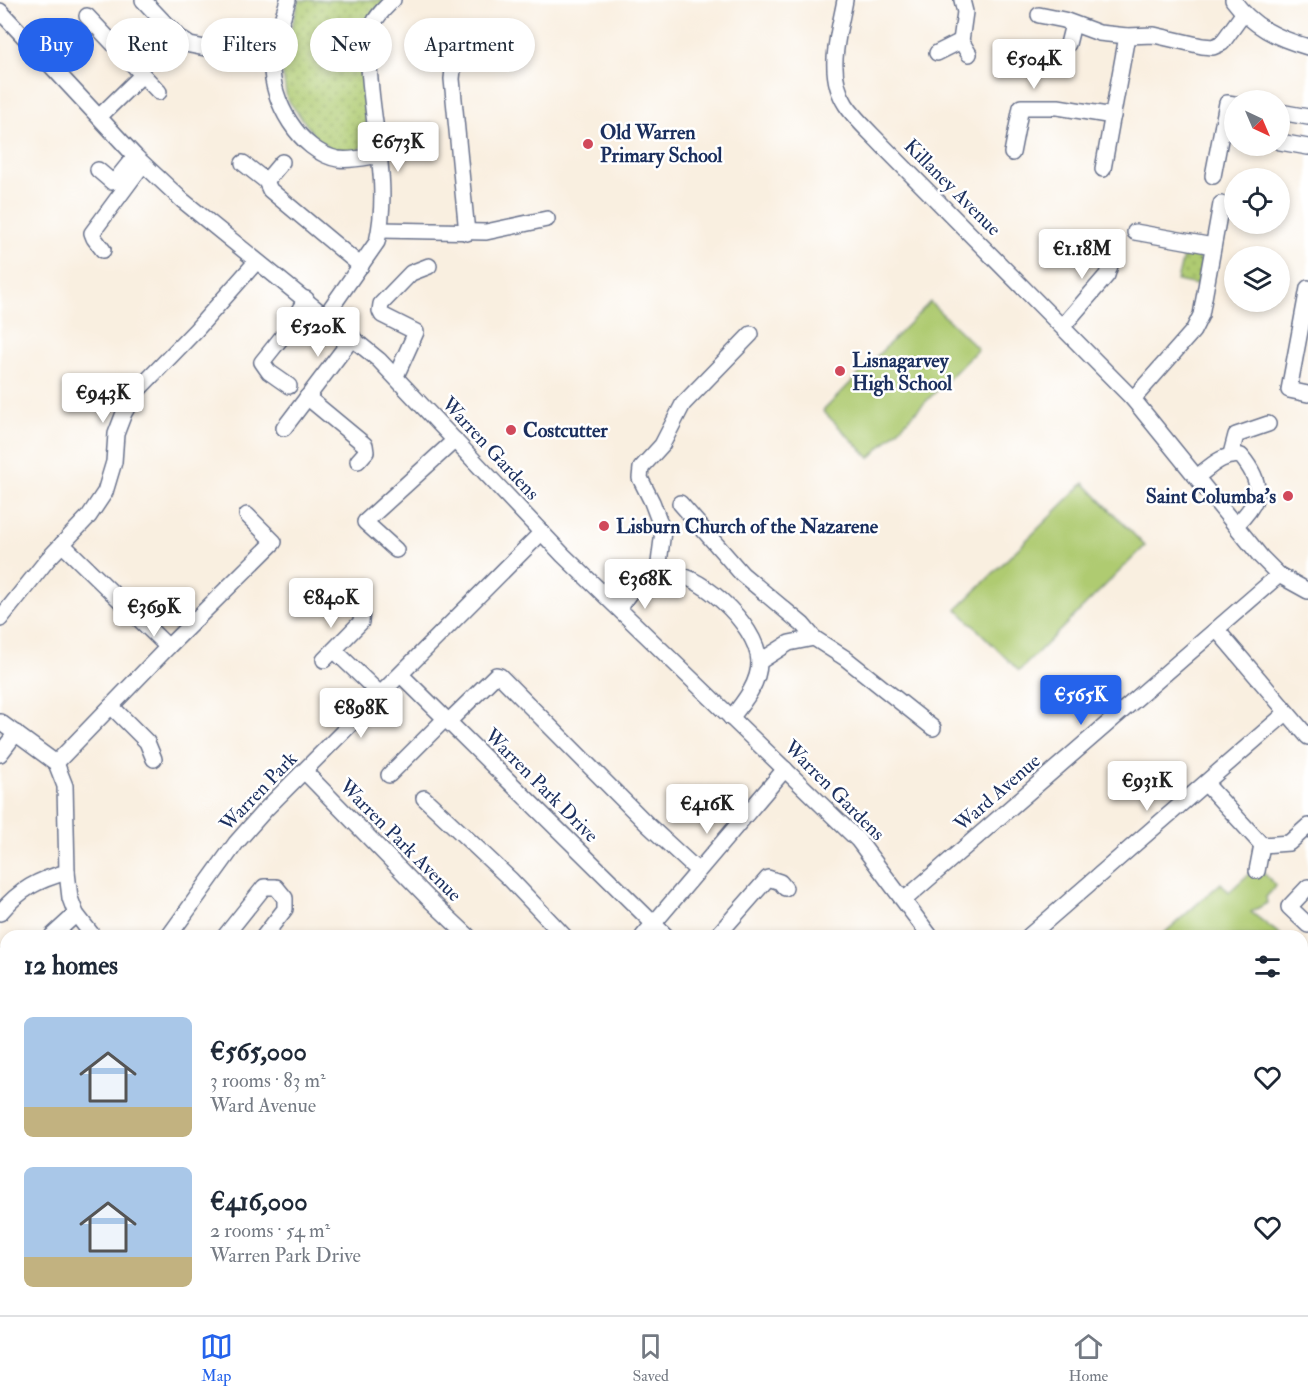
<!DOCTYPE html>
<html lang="en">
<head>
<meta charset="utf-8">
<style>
	body { margin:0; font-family:"IM FELL Double Pica",serif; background:#f6f6f7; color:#1f2937; height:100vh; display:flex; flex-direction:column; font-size:22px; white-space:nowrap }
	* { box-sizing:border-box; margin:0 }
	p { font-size:20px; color:#747a83 }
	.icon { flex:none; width:33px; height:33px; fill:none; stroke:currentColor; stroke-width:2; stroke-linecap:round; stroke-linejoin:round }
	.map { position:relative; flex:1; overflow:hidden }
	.details { position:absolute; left:0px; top:930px; width:1308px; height:386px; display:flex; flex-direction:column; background:#fff; border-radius:18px 18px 0 0; box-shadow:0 3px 9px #0003 }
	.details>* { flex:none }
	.banner { position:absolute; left:18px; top:18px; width:600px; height:54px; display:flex; gap:12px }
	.needle { width:39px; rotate:136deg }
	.fabs { position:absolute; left:1224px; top:90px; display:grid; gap:12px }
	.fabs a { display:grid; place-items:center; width:66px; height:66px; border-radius:50%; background:#fff; box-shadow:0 3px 9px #0003; font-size:30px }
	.price { position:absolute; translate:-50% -51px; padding:0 14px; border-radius:6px; background:#fff; color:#222; font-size:20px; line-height:39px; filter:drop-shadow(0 2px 3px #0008) }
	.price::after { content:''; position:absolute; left:50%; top:36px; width:18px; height:14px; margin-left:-9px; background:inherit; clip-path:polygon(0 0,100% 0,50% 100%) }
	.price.active { background:#2563eb; color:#fff }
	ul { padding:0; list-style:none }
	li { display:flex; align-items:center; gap:18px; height:150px; padding:0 24px }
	li span { display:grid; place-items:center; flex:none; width:168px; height:120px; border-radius:9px; color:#555 }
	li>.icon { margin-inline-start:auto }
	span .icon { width:72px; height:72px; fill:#fffc; stroke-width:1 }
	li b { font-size:26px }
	h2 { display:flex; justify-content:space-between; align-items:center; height:72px; padding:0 24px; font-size:26px }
	.chip { padding:0 21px; border-radius:27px; background:#fff; box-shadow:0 3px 9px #0003; font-size:21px; line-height:54px }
	.chip.active { background:#2563eb; color:#fff }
	.tab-bar { display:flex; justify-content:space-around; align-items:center; height:84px; border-top:2px solid #e0e1e3; background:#fff; font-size:16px; color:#747a83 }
	.tab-bar a { display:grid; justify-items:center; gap:3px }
	.tab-bar .active { color:#2563eb }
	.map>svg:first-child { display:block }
</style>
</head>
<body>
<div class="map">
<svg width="1308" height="1315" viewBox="0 0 1308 1315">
	<defs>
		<pattern id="grass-dots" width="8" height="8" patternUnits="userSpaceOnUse" patternTransform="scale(1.5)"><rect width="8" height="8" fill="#afcb71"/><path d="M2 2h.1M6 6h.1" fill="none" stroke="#8ea560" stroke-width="1.8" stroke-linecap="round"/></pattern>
	</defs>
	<rect width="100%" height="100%" fill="#fff"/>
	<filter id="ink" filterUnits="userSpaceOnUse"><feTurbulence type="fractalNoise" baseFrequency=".0167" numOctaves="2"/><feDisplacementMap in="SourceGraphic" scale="12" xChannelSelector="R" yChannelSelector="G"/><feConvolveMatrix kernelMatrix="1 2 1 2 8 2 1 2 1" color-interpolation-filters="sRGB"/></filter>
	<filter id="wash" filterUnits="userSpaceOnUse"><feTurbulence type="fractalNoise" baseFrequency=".008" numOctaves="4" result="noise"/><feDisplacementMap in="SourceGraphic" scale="24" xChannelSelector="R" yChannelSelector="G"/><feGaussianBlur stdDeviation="1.35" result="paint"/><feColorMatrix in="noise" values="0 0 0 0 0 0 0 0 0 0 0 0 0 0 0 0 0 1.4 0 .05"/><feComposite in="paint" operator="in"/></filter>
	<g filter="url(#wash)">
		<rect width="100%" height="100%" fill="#f9efe0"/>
		<g fill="url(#grass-dots)" stroke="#657d68" stroke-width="1.5">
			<path d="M299,0h86l-14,15 -10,34 6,82 -4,15 -10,7 -21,-3 -18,-15 -27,-36 -6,-34z"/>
			<path d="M1184,252l14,3 4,6 -5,24 -20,-4z"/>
			<path d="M542,1310h221l5,5h-219z"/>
		</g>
		<g fill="#afcb71" stroke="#657d68" stroke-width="1.5">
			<path d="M930,302l48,47 -108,109 -47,-47z"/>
			<path d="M1084,483l61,63 -126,125 -62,-62z"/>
			<path d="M1252,871h10l14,15 -10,11 1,6 -16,9 31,24h-121l60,-53 8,9z"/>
			<path d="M1302,952l6,5v126l-6,9z"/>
			<path d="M628,1310h78l7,5h-90z"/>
		</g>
	</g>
	<g filter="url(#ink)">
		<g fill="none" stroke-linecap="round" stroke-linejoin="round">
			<g stroke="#69728c" stroke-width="18">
				<g id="minor">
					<path d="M143,0l35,37 12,8 82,16"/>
					<path d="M288,0c-6,20 -14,42 -16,63 -2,37 28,89 66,96 14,2 28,-2 42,-4"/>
					<path d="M845,0c-6,34 -20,73 1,105 10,15 25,28 37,41l250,253 128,158 18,18 29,16"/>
					<path d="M962,0l3,12 -4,29 8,13"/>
					<path d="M1233,0c20,27 44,38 75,47"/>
					<path d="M0,11l135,145 47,44 197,160 184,195 295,285 72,96"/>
					<path d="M1039,15l25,5 35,13 28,3 27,-1 48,11 11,1 9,-4 21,-29"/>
					<path d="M87,16l72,76"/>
					<path d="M1068,44l5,-20"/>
					<path d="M118,49l17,-17"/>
					<path d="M937,53l24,-12"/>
					<path d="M454,60l-2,19 15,154"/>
					<path d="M1280,112l28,5"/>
					<path d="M99,117l43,-42"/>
					<path d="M1280,142l28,5"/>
					<path d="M1012,153l9,-46h37l55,9"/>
					<path d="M243,163l23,18 4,9 91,76"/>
					<path d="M1103,169l24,-133"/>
					<path d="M98,170l14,12 3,-1 20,-25"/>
					<path d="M1213,176l14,-73 7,1"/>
					<path d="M266,181l16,-19"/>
					<path d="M380,230l106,2 61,-13"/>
					<path d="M1135,232l78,14"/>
					<path d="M103,250l-9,-12 -2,-5 51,-69"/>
					<path d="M1308,288l-19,102 19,4"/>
					<path d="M326,315l51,-73c12,-52 -1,-100 -6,-152 -2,-21 -5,-44 2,-65 3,-9 13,-18 20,-25"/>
					<path d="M1063,326l44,-51 4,-13 -3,-12 -18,-8 -17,-3"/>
					<path d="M396,376l20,-44 -34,-17 -2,-4 1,-7 30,-31 18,-7"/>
					<path d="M289,386l-20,-14 -7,-10 24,-30 20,-33"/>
					<path d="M307,397l58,48 1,7 -8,9"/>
					<path d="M1133,399l60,-68 8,-16 20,-111"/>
					<path d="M284,428l69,-91"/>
					<path d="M1231,454l5,-19 32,-11"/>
					<path d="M1197,477c14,-11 26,-24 44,-21 24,29 20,45 -5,69"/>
					<path d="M680,503l62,71 61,51 11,13"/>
					<path d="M62,544l106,103"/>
					<path d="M396,550l-31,-28 90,-82"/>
					<path d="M658,571l5,-40 -11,-29 -12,-24 1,-10 21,-23 21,-41 68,-70"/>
					<path d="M619,607c10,-12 22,-35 40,-36 38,-2 98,53 100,90 1,21 -15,41 -28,57"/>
					<path d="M0,619l48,-60 41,-43 16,-24 9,-30 2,-28 8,-21 13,-22 59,-61 60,-68"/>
					<path d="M1217,630l91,107"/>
					<path d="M334,650l47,45"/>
					<path d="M324,660l37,-38 1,-12"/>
					<path d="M759,662l30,-19 25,-5 31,20 88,70"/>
					<path d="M401,675l265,261"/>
					<path d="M111,706l36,36 7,17"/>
					<path d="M0,722l56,41 9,23 2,86 3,26 6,16 17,22"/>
					<path d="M448,722l48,-47 4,1 147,148 51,47"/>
					<path d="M0,754l16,-21"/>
					<path d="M56,763l112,-116 106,-105 -27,-27"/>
					<path d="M305,772l126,129 37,35"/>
					<path d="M389,775l56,-56"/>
					<path d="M1206,784l56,61 27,-2 19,-17"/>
					<path d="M424,798l86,81 54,57"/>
					<path d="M1257,871l5,-26"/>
					<path d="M1308,887l-19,20 19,18"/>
					<path d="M904,900l375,-325"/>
					<path d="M0,913c20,-24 38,-33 67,-41"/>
					<path d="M52,936l24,-22"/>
					<path d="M169,936l67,-93 29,-33 276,-277"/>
					<path d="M225,936l39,-49h12l9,11v11l-21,27"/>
					<path d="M643,936l142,-167"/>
					<path d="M717,936l51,-58 12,4 5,6"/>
					<path d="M1029,936l257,-223"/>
					<path d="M0,958l6,4"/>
					<path d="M0,1181l6,-11"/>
					<path d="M1302,1255l6,-8"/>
					<path d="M1302,1306l6,4"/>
					<path d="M362,1310l3,5"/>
					<path d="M891,1310l12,5"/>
					<path d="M1041,1310l8,3"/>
					<path d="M404,1315l4,-5"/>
					<path d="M979,1315l3,-5"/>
				</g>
			</g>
			<use href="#minor" stroke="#fff" stroke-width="15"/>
		</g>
	</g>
	<g fill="#d1495b" stroke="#fff" stroke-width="2">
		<circle cx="588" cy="144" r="6"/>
		<circle cx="840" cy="371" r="6"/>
		<circle cx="511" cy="430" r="6"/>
		<circle cx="1288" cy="496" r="6"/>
		<circle cx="604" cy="526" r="6"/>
	</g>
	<g text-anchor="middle" stroke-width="5" stroke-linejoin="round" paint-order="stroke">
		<g font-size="20" font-weight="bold" fill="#1b2f5e" stroke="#fff" text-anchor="start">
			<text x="600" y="139">Old Warren<tspan x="600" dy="23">Primary School</tspan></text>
			<text x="852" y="367">Lisnagarvey<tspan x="852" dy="23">High School</tspan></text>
			<text x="523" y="437">Costcutter</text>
			<text x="1276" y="503" text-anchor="end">Saint Columba's</text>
			<text x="616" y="533">Lisburn Church of the Nazarene</text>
		</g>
		<g font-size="20" fill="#1b2f5e" stroke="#fff">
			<text transform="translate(953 187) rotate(45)" y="7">Killaney Avenue</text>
			<text transform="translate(491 448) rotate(47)" y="7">Warren Gardens</text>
			<text transform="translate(542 785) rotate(45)" y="7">Warren Park Drive</text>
			<text transform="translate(835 790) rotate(45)" y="7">Warren Gardens</text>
			<text transform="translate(258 791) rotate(-46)" y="7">Warren Park</text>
			<text transform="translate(997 792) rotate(-41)" y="7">Ward Avenue</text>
			<text transform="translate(401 840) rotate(45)" y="7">Warren Park Avenue</text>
		</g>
	</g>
</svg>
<div class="fabs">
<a><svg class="needle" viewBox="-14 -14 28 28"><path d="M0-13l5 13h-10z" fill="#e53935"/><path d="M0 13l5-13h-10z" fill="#747a83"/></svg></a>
<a><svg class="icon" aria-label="locate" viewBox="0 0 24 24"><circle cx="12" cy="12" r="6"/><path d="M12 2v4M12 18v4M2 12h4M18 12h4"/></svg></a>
<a><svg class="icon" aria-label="layers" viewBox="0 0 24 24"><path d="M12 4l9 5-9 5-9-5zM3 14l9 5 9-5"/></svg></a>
</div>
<b class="price" style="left:1034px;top:90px">€504K</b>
<b class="price" style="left:398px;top:173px">€673K</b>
<b class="price" style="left:1082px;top:280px">€1.18M</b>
<b class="price" style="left:318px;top:358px">€520K</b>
<b class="price" style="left:103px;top:424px">€943K</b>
<b class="price" style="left:645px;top:610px">€368K</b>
<b class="price" style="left:331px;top:629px">€840K</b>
<b class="price" style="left:154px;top:638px">€369K</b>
<b class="price active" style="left:1081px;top:726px">€565K</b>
<b class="price" style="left:361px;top:739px">€898K</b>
<b class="price" style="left:1147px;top:812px">€931K</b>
<b class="price" style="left:707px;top:835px">€416K</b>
<div class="banner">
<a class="chip active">Buy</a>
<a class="chip">Rent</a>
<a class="chip">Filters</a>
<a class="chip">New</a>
<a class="chip">Apartment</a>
</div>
<section class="details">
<h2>12 homes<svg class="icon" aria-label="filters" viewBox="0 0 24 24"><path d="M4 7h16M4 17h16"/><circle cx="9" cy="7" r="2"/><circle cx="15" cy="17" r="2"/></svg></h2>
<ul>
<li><span style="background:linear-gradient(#a9c7e8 75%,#c2b280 0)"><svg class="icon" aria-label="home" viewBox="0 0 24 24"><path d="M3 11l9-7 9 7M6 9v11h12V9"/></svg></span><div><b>€565,000</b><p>3 rooms · 83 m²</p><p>Ward Avenue</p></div><svg class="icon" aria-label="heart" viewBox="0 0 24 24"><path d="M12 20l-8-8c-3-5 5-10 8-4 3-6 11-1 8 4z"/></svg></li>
<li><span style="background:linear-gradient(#a9c7e8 75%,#c2b280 0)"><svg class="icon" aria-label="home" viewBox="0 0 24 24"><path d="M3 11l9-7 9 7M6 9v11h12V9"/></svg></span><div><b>€416,000</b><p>2 rooms · 54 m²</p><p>Warren Park Drive</p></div><svg class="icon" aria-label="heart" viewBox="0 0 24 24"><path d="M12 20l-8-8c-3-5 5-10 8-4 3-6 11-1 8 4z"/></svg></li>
</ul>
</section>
</div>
<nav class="tab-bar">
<a class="active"><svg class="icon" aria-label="map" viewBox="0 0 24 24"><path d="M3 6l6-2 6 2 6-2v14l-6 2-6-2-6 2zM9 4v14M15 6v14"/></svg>Map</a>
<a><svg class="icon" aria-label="saved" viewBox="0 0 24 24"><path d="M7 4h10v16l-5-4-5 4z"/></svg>Saved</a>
<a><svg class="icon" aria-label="home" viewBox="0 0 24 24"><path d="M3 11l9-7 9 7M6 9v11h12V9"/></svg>Home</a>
</nav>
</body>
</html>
